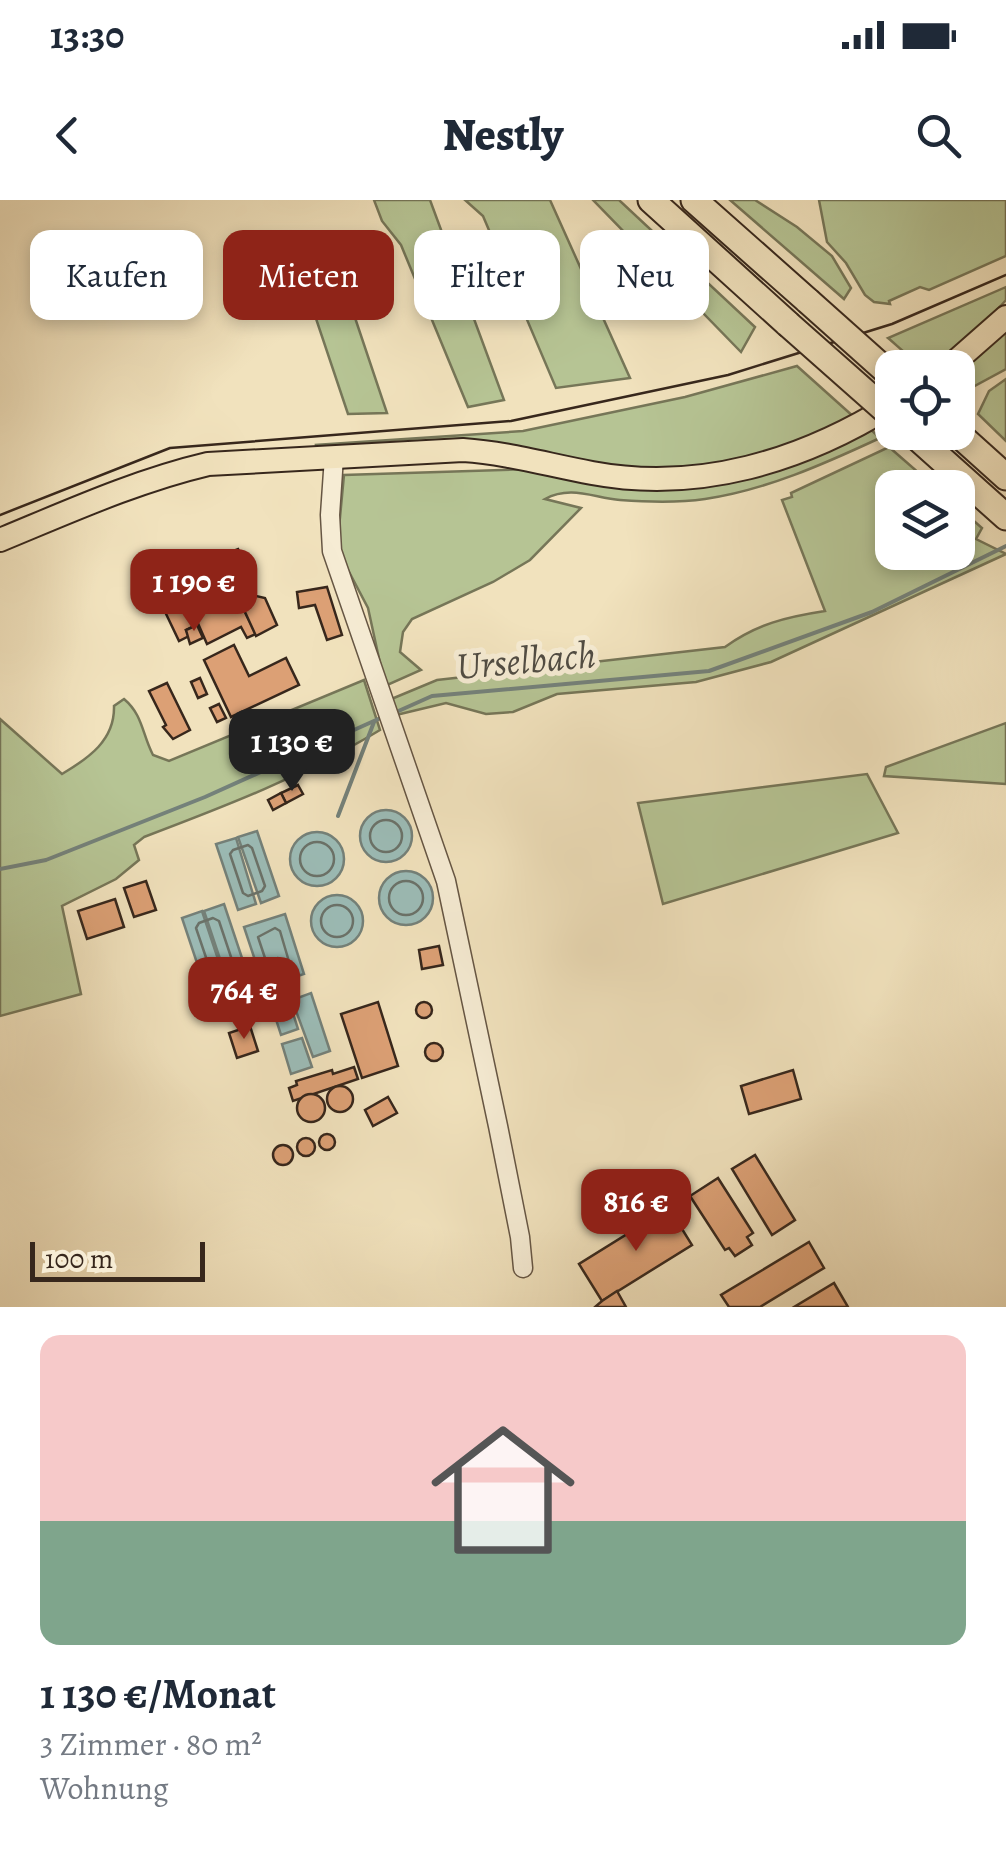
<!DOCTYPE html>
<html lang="de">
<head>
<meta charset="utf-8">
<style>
	body { margin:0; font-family:Alegreya,serif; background:#f6f6f7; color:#1f2937; height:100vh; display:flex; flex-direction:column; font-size:38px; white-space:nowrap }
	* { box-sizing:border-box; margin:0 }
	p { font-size:32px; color:#747a83 }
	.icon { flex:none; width:55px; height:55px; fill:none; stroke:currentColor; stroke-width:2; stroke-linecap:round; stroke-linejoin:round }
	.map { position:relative; height:1107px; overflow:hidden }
	.panel { display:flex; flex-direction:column; background:#fff; flex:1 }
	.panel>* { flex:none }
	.top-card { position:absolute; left:30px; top:30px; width:948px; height:90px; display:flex; gap:20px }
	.buttons { position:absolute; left:875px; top:150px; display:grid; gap:20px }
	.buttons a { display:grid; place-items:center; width:100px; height:100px; border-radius:20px; background:#fff; box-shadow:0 5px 15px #0003; font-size:50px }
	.scale { position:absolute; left:30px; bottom:25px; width:175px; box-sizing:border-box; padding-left:10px; border:5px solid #37271c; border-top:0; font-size:28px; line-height:35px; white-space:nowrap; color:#37271c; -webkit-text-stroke:8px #f6ecd4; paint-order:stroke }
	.price { position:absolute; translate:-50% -85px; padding:0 22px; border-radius:20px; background:#8f2418; color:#fff; font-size:32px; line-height:65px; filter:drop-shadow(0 2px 5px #0008) }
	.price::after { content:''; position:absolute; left:50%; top:60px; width:30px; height:22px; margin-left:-15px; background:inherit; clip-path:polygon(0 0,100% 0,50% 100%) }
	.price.active { background:#222; color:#fff }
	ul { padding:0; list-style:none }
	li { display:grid; align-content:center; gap:20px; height:530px; padding:0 40px }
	li span { display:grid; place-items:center; height:310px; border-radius:20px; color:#555 }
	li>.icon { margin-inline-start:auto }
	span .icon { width:180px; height:180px; fill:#fffc; stroke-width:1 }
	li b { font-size:42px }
	.pill { padding:0 35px; border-radius:20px; background:#fff; box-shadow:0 5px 15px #0003; font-size:35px; line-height:90px }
	.pill.active { background:#8f2418; color:#fff }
	.status { display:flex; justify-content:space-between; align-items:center; height:70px; padding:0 50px; background:#fff; direction:ltr }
	.status svg { height:28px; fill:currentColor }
	header { display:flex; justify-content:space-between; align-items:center; height:130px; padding:0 40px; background:#fff; font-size:45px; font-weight:800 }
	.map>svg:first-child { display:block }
</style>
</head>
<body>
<div class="status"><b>13:30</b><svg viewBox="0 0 49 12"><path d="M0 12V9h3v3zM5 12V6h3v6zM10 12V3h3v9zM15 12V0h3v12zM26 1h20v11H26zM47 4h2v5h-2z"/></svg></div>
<header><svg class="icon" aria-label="back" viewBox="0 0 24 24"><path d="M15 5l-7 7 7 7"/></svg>Nestly<svg class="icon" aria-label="search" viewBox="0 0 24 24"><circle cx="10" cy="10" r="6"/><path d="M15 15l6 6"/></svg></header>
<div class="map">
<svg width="1006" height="1107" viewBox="0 0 1006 1107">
	<rect width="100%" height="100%" fill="#f1e2bd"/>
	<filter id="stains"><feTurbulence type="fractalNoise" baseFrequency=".002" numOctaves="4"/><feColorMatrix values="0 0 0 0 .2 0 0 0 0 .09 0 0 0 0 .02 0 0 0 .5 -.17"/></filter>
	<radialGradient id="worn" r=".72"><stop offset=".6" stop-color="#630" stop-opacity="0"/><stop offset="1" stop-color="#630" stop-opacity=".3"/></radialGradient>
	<g fill="#b6c494" stroke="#767658" stroke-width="2.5">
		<path d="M374,0h56l74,200 -36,7 -67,-162 -19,-24z"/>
		<path d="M465,0h85l80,178 -74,10 -73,-172z"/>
		<path d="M593,0h26l136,127 -14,25z"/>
		<path d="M730,0h25l42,27 35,29 19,32 -7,11z"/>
		<path d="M819,0h187v56l-77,34 -9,-3 -31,14 1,3 -16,-2 -9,-7 -19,-32 -19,-21z"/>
		<path d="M312,56l10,4 21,22 44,131 -39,1 -51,-152z"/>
		<path d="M1006,87v13c-13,14 -61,72 -79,67 -12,-3 -29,-21 -39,-29z"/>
		<path d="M1006,129v40l-48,26v-23z"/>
		<path d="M797,166l58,52 -47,22 -113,31 -378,-21 -1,-5 207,-14 162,-34z"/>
		<path d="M1006,179v62l-28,-27 11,-23z"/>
		<path d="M868,227l12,11c-56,26 -114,52 -175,61 -28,4 -57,3 -85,1 -26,-2 -49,-15 -75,-1l36,9 -51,52 -37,22 -81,37 -9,13 -3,20 21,18 -36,16 -17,-78 -31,-59 7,-74 186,-6 104,19z"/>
		<path d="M889,247l46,40 -43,1v64h66v-45l24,21 -6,11 30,15 -235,108 -75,20 -139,12 -44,18 -27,2 -40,-11 -50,12 -7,-15 48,-20 288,-33c32,-23 61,-30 100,-36l-43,-111 10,-3 -1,-4z"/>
		<path d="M364,480l16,50c-76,46 -154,76 -236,107l-10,8 5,15 -23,19 -54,27 19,88 -81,22v-297l62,55c27,-16 53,-34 52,-68l10,-7c19,16 18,35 29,56l16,6z"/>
		<path d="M1006,523v61l-122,-8 2,-9z"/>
		<path d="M867,574l31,59 -235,71 -25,-101z"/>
	</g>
	<g fill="#9cbdb8" stroke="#74817a" stroke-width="2.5">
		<circle cx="386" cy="636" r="26"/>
		<path d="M257,631l22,65 -18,7 -23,-66z"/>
		<circle cx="317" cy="659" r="27"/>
		<path d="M236,638l20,66 -18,6 -22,-66z"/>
		<circle cx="406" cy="698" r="27"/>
		<circle cx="337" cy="721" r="26"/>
		<path d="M224,704l27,81 -20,7 -27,-81z"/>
		<path d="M202,711l29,87 -20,7 -29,-87z"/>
		<path d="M285,714l19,60 -18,6 -9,-23 6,24 -19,6 -20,-60z"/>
		<path d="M311,793l19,58 -17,6 -21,-57z"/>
		<path d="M290,804l8,25 -17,6 -8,-25z"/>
		<path d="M302,838l10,29 -21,7 -9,-30z"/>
	</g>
	<path fill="#f1e2bd" d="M990,230l16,15v36l-17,12 -25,-15 17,-40z"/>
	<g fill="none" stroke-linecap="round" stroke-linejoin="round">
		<g stroke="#6a726a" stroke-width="2.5">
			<circle cx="386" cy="636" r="16"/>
			<circle cx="317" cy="659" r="17"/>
			<path d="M248,645l4,3 13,38 -3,5 -14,5 -5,-3 -13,-39 3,-4z"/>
			<circle cx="406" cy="698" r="17"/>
			<circle cx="337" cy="721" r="16"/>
			<path d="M213,718l6,3 18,54 -2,4 -15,8 -5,-3 -19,-56 3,-5z"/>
			<path d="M275,728l5,3 10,34 -17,8 -4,-3 -11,-33z"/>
		</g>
		<g stroke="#74817a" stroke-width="4">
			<path d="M394,513l38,-17 277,-25 163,-59 134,-66"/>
			<path d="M338,616l36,-94"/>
			<path d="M0,669l46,-9 159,-63 180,-81"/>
		</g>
	</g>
	<g fill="#dca075" stroke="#37271c" stroke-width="2.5">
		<path d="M238,349l4,9 -12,5 -4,-9z"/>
		<path d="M236,378l4,9 -5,5 -42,20 -7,-14z"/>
		<path d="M169,383l3,5 8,-3 19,39 -13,6 3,6 -10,5 -22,-46 5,-2 -3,-5z"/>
		<path d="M327,387l15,48 -15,5 -12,-35 -16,3 -2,-16z"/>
		<path d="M235,392l21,42 -9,4 -6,-11 -34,17 -14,-32z"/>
		<path d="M252,395l13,3 12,27 -21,11 -17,-37z"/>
		<path d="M197,425l6,13 -13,6 -4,-14z"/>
		<path d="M234,445l15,31 37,-18 13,27 -68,32 -27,-57z"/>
		<path d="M200,478l7,16 -9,4 -7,-16z"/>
		<path d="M167,483l23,47 -17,9 -10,-12 3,-2 -17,-34z"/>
		<path d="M219,504l7,14 -9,4 -7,-14z"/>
		<path d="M298,585l5,9 -17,9 -5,-10z"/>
		<path d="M281,593l5,10 -13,7 -5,-10z"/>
		<path d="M146,681l10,29 -22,7 -10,-29z"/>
		<path d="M115,699l9,28 -37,12 -9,-28z"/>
		<path d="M439,746l4,19 -21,4 -3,-19z"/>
		<circle cx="424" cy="810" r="8"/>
		<path d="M378,802l20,64 -36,12 -21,-64z"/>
		<path d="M250,826l8,25 -21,7 -8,-25z"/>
		<circle cx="434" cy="852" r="9"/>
		<path d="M354,867l4,12 -65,22 -4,-13 8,-3 -1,-4 36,-11 1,4z"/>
		<path d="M793,870l8,29 -52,15 -8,-28z"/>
		<circle cx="340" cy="899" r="13"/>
		<circle cx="311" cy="908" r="14"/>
		<path d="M388,897l9,16 -24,13 -8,-16z"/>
		<circle cx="327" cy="942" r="8"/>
		<circle cx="306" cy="947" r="9"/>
		<circle cx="283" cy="955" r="10"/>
		<path d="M755,955l40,65 -23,15 -40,-66z"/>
		<path d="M718,978l35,55 -6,4 5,8 -17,11 -6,-8 -4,2 -35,-54z"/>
		<path d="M669,1008l23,37 -90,56 -23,-37z"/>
		<path d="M809,1042l15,26 -64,39h-31l-8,-12z"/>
		<path d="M834,1083l14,24h-54z"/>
		<path d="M617,1091l9,16h-31l7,-6z"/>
	</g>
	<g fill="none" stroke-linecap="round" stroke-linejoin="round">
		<g stroke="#665644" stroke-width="21">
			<path id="minor" d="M334,257l-4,58 2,36 114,330 52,245 22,111 3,31"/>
		</g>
		<g stroke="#37271c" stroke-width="26">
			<g id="major">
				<path d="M948,168l58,-51"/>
				<path d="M0,340c68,-28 136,-59 208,-76l255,-14c45,3 85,15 129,23 107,20 210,-12 300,-68"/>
			</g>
		</g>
		<g stroke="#37271c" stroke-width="29">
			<g id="highway">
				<path d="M651,0l137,124"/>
				<path d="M694,0l114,101"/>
				<path d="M911,232l95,85"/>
				<path d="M956,232l50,45"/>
			</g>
		</g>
		<use href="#minor" stroke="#f6ecd4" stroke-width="18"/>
		<use href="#major" stroke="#f1e2bd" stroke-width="22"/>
		<use href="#highway" stroke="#f1e2bd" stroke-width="25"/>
		<path stroke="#37271c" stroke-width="2.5" d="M0,315l170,-67 341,-27 217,-46 164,-51 114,-49"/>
		<g stroke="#37271c" stroke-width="29" stroke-linecap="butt">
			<g id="highway-bridge">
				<path d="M808,101l84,75"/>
				<path d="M788,124l104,92"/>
			</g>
		</g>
		<use href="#highway-bridge" stroke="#f1e2bd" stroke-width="25"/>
	</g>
	<g text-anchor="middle" stroke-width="10" stroke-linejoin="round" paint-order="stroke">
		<g font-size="38" font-style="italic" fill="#504c43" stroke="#f6ecd4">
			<text transform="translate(526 460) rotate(-5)" y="13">Urselbach</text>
		</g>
	</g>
	<rect width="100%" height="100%" filter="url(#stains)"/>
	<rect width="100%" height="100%" fill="url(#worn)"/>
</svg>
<div class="buttons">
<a><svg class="icon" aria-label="locate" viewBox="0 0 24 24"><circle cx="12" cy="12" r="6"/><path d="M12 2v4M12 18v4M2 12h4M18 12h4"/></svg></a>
<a><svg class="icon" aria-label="layers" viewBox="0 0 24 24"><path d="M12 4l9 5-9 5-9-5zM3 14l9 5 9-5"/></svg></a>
</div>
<div class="scale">100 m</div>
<b class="price" style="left:194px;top:434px">1 190 €</b>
<b class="price active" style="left:292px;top:594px">1 130 €</b>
<b class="price" style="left:244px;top:842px">764 €</b>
<b class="price" style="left:636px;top:1054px">816 €</b>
<div class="top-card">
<a class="pill">Kaufen</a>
<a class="pill active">Mieten</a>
<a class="pill">Filter</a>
<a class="pill">Neu</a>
</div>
</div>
<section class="panel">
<ul>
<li><span style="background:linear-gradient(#f6c9c9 60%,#7fa58c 0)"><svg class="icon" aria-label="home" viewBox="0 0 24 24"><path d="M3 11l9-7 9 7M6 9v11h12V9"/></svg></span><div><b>1 130 €/Monat</b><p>3 Zimmer · 80 m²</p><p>Wohnung</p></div></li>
</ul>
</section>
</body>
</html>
